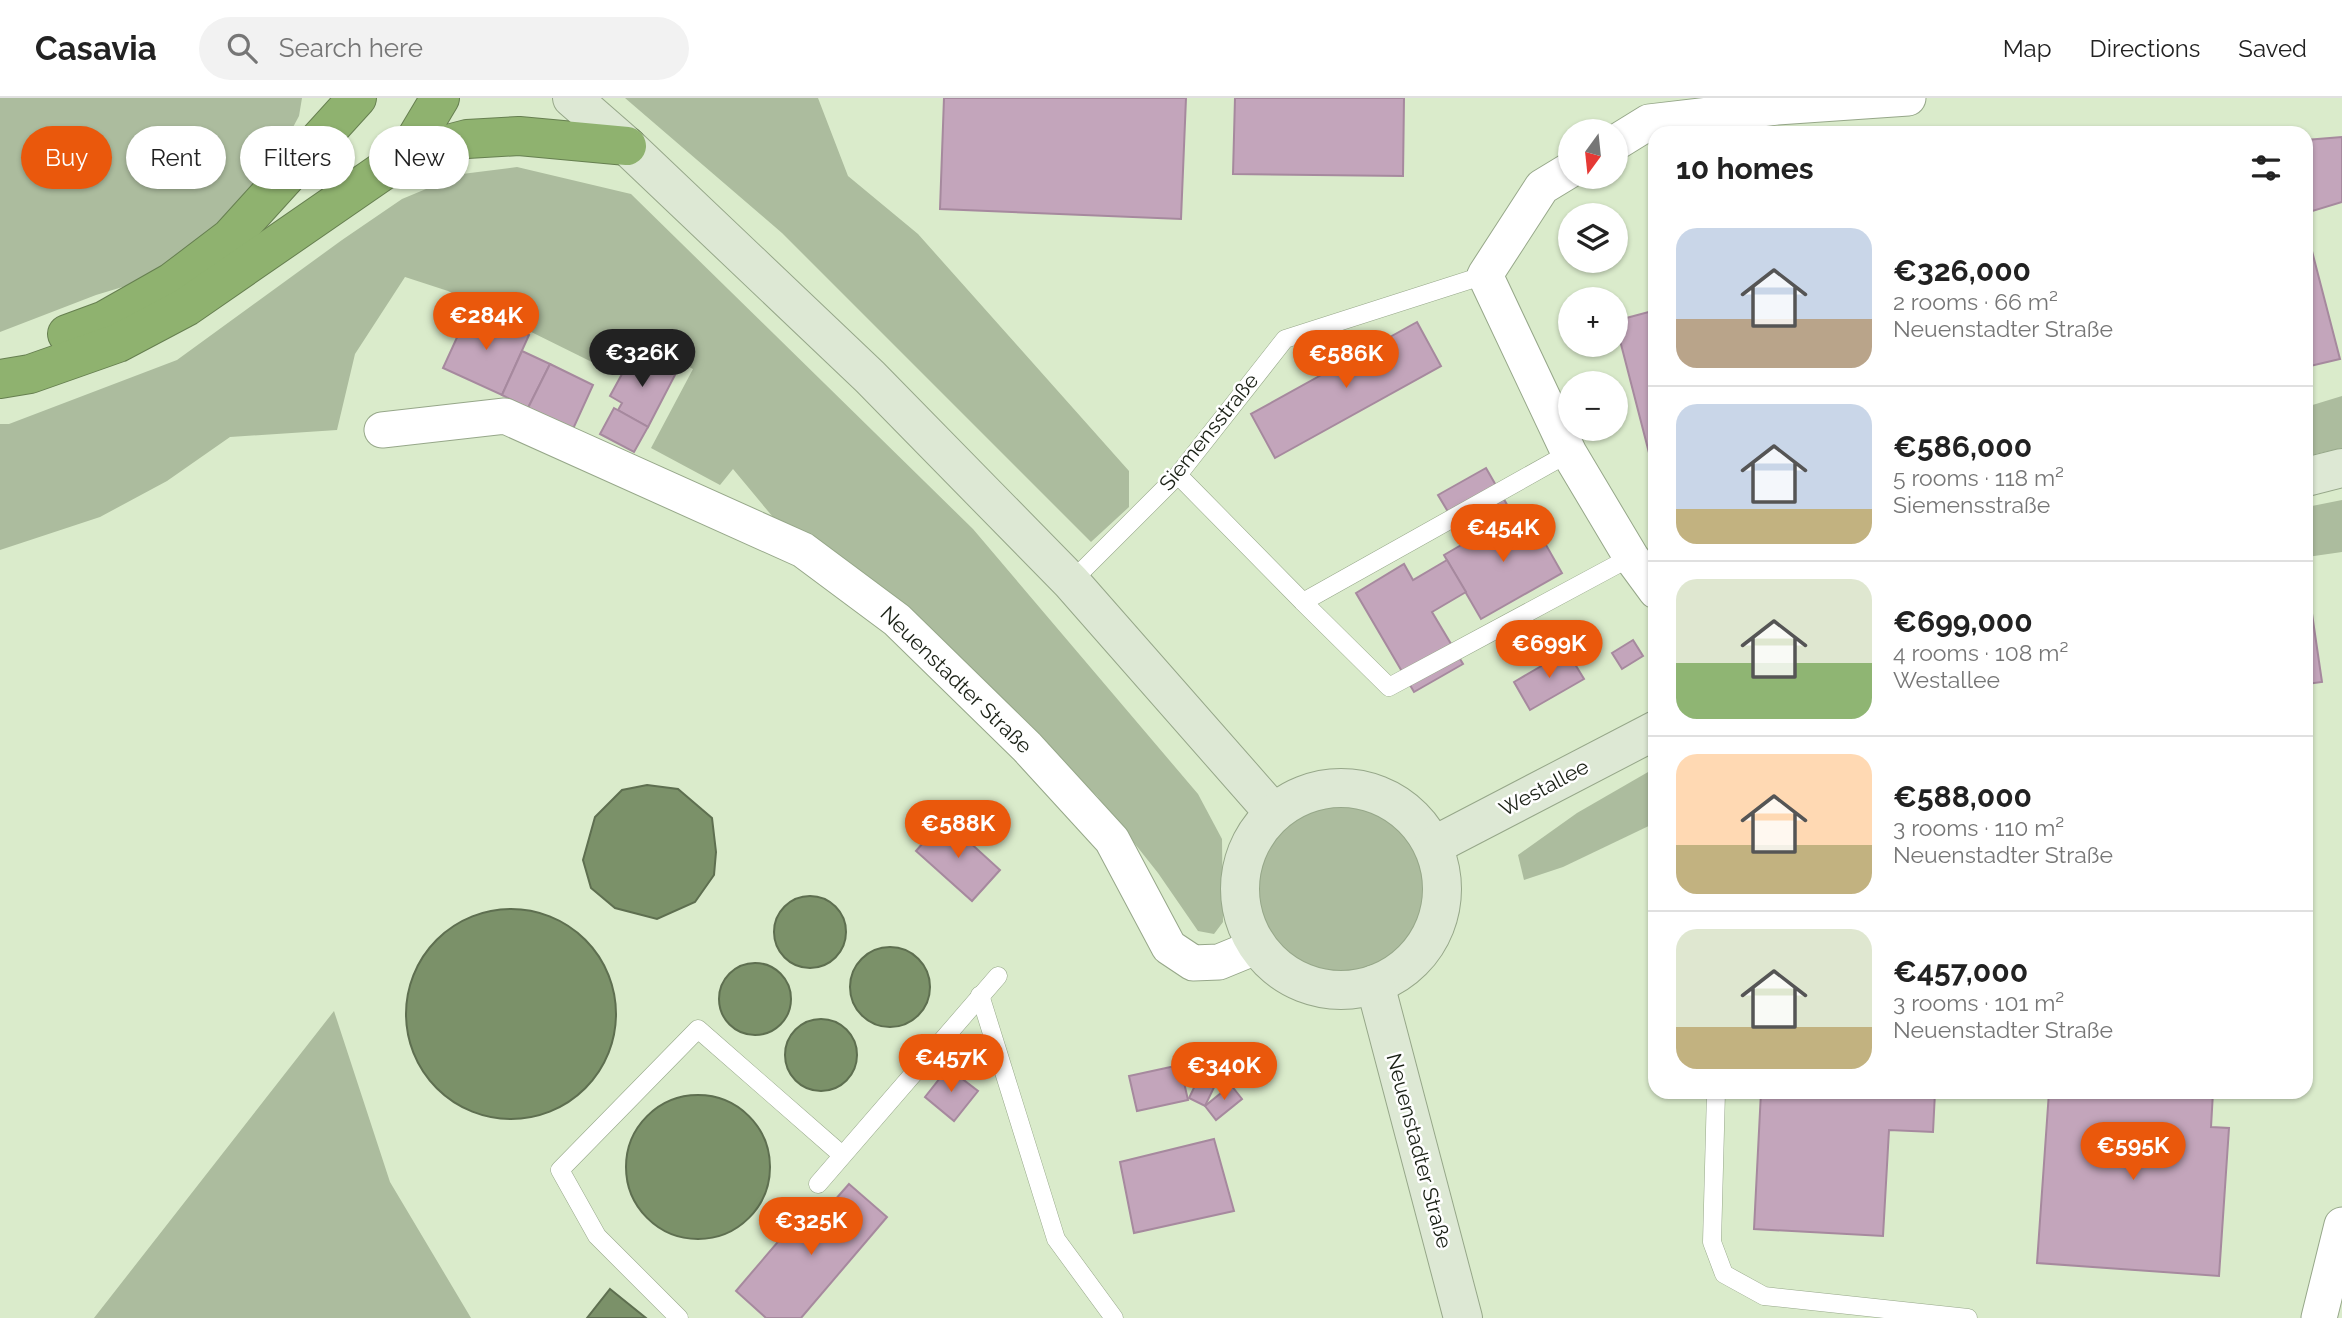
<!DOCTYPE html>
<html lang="en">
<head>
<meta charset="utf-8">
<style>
	body { margin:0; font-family:Raleway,sans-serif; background:#f2f2f2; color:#222; height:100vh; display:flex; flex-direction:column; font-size:26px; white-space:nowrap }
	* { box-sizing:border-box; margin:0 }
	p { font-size:23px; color:#767676 }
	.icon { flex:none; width:38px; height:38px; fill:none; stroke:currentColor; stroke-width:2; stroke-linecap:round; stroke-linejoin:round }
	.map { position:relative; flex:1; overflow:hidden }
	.details { position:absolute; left:1648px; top:28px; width:665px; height:973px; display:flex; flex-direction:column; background:#fff; border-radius:21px; box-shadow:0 2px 5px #0004 }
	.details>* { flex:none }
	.hud { position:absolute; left:21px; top:28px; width:665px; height:63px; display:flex; gap:14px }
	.needle { width:46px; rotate:195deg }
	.buttons { position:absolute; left:1558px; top:21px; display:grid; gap:14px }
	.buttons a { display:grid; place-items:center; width:70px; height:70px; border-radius:50%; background:#fff; box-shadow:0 2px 5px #0004; font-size:35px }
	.price { position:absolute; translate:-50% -60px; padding:0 16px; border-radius:24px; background:#ea580c; color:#fff; font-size:23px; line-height:46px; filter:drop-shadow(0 2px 4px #0008) }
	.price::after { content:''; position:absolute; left:50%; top:42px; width:21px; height:16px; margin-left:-10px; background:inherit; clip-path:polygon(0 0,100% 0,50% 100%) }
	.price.selected { background:#222; color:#fff }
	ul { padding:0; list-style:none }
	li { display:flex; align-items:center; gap:21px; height:175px; padding:0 28px }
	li+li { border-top:2px solid #e0e0e0 }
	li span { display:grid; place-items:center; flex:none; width:196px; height:140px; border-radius:21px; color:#555 }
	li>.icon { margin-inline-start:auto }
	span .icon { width:84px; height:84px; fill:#fffc; stroke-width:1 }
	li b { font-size:30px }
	h2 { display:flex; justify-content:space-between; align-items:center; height:84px; padding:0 28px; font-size:30px }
	.chip { padding:0 24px; border-radius:32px; background:#fff; box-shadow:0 2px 5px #0004; font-size:24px; line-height:63px }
	.chip.selected { background:#ea580c; color:#fff }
	header { display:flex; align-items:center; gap:42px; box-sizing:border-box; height:98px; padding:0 35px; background:#fff; border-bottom:2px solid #e0e0e0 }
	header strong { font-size:33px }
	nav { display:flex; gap:38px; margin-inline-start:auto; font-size:24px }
	.search { width:490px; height:63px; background:#f2f2f2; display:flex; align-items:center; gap:18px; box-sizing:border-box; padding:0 24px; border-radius:38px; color:#767676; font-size:26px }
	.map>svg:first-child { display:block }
</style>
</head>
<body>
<header>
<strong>Casavia</strong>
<div class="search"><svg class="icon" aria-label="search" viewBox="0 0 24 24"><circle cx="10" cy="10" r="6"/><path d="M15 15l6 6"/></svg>Search here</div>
<nav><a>Map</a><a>Directions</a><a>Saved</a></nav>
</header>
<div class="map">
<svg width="2342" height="1220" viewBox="0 0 2342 1220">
	<rect width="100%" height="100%" fill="#daebcb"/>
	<g fill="#acbc9e">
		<path d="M0,0h302l-3,18 -23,43 -52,64 -65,53 -63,19 -96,37z"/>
		<path d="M625,0h193l30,78 70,58 211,237v36l-38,35 -309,-309z"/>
		<path d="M517,69l114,27 342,335 225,265 24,45 1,83 -9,12 -16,-3 -40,-58 -61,-77 -120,-112 -195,-156 -49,-59 -13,16 -69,-37 42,-79 -67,-35 -20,35 -158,-78 -43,-14 -50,77 -18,76 -107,7 -63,44 -67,36 -100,33v-126h9l168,-64 165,-120 60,-41 60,-25z"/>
		<path d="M2342,298v52l-35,8 -1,-49z"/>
		<path d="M2342,402v52l-35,5v-50z"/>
		<path d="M1655,670v55l-92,44 -39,13 -6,-25 59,-42z"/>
		<circle cx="1341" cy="791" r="101"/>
		<path d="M334,913l56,171 81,136h-377z"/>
	</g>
	<g fill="#7b9169" stroke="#5e6f50" stroke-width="2">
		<path d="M647,687l31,4 34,29 4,34 -2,23 -19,27 -38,17 -42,-11 -24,-20 -8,-28 12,-43 27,-27z"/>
		<circle cx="810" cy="834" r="36"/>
		<circle cx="511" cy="916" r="105"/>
		<circle cx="890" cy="889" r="40"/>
		<circle cx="755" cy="901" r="36"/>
		<circle cx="821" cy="957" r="36"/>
		<circle cx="698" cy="1069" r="72"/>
		<path d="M610,1191l36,29h-59z"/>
	</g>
	<g fill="#c3a5bb" stroke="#a6899e" stroke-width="2">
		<path d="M944,0h242l-5,121 -241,-10z"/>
		<path d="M1235,0h169l-1,78 -170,-2z"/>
		<path d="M2342,39v65l-36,11v-73z"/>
		<path d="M2306,130l34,131 -34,8z"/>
		<path d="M470,211l59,26 -27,60 -59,-27z"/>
		<path d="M1656,212v170l-41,-159z"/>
		<path d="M1417,224l24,44 -166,92 -24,-44z"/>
		<path d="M522,253l28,13 -22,44 -26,-13z"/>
		<path d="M634,254l41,23 -27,52 -30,-17 4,-7 -12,-7z"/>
		<path d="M550,266l43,21 -20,44 -45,-21z"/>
		<path d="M614,310l34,19 -14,25 -34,-18z"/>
		<path d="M1486,370l27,47 -47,27 -28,-47z"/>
		<path d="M1525,410l37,65 -81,46 -37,-64z"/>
		<path d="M1447,462l19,32 -34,20 31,52 -49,28 -58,-99 48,-29 9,16z"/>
		<path d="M2310,502l12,82 -16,2v-83z"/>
		<path d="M1633,542l10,16 -21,13 -10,-16z"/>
		<path d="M1567,553l17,28 -54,31 -16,-28z"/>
		<path d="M944,721l56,51 -28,31 -56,-50z"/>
		<path d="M1180,967l8,35 -51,11 -8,-35z"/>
		<path d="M1204,969l16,8 -15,31 -16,-8z"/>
		<path d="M948,970l30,23 -24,30 -29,-24z"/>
		<path d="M1231,987l11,14 -26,21 -11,-14z"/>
		<path d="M1761,994h174l-2,40 -44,-2 -6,106 -129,-7z"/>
		<path d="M2049,994h164l-2,35 18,1 -10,148 -182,-13z"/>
		<path d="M1214,1041l20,72 -100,22 -14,-71z"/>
		<path d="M849,1086l38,33 -86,101h-35l-30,-27 64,-75 12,10z"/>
	</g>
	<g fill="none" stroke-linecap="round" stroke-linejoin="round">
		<g stroke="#96a789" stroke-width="19">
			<g id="service">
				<path d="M1178,377l125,127 266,-149"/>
				<path d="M1071,484l107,-107 107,-136 200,-64"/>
				<path d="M1303,504l86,85 242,-130"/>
				<path d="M980,897l76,244 58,79"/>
				<path d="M1716,994l-4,150 12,32 40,22 204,22"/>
				<path d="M818,1086l180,-208"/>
				<path d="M679,1220l-82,-82 -37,-66 138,-141 144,126"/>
			</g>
		</g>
		<g stroke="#96a789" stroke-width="37">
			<g id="minor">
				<path d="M1615,45l34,-21 128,-15 131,-9"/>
				<path d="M1570,72l-28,17 -57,88 84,178 62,104 25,34"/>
				<path d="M382,332l123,-14 298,134 94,70 130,127 85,93 57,107 24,16 26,-1 39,-16"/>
				<path d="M2319,1220l23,-93"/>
			</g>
		</g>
		<g stroke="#96a789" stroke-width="40">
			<g id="secondary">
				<path d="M572,0l55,48 243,231 201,205 203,231"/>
				<path d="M2306,379l36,-9"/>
				<circle cx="1341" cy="791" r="101"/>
				<path d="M1433,748l223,-116"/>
				<path d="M1375,886l88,334"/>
			</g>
		</g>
		<g stroke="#667f50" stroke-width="40">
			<g id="motorway">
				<path d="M406,57l34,-57"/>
				<path d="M67,236l38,-14 67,-38 58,-44 127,-140"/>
				<path d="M0,281l30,-5 88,-31 68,-36 220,-152 61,-16 52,-3 108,10"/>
			</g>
		</g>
		<use href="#service" stroke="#fff" stroke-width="18"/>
		<use href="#minor" stroke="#fff" stroke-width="35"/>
		<use href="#secondary" stroke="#dde8d4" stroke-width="38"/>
		<use href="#motorway" stroke="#8fb26f" stroke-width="38"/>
	</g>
	<g text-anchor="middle" stroke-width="5" stroke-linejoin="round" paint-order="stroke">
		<g font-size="21" fill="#1a2015" stroke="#fff">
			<text transform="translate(1209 334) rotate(-51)" y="7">Siemensstraße</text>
			<text transform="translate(956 582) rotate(44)" y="7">Neuenstadter Straße</text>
			<text transform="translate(1544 690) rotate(-28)" y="7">Westallee</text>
			<text transform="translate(1419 1053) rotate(75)" y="7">Neuenstadter Straße</text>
		</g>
	</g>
</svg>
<div class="buttons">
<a><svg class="needle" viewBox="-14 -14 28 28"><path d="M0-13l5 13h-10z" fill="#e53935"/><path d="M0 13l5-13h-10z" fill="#767676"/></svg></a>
<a><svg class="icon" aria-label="layers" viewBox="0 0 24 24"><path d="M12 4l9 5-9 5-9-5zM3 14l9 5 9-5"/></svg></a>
<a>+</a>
<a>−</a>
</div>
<b class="price" style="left:486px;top:254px">€284K</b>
<b class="price selected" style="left:642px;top:291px">€326K</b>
<b class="price" style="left:1346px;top:292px">€586K</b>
<b class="price" style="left:1503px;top:466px">€454K</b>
<b class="price" style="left:1549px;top:582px">€699K</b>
<b class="price" style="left:958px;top:762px">€588K</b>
<b class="price" style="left:951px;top:996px">€457K</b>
<b class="price" style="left:1224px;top:1004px">€340K</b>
<b class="price" style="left:2133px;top:1084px">€595K</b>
<b class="price" style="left:811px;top:1159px">€325K</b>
<div class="hud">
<a class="chip selected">Buy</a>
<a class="chip">Rent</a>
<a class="chip">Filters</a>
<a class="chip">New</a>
</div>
<section class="details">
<h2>10 homes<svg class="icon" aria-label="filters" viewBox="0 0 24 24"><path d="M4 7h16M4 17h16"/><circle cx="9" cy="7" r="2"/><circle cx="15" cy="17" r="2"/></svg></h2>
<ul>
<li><span style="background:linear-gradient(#c9d6e8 65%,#b9a48a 0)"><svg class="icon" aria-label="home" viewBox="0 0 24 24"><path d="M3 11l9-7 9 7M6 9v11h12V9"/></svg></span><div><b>€326,000</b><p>2 rooms · 66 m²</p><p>Neuenstadter Straße</p></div></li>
<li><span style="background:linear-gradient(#c9d6e8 75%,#c2b280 0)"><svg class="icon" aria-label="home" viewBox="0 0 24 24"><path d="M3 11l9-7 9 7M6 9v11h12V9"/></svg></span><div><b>€586,000</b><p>5 rooms · 118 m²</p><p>Siemensstraße</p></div></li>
<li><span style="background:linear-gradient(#dfe7d0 60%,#8fb573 0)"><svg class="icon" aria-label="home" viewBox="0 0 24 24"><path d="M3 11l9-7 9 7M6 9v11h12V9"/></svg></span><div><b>€699,000</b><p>4 rooms · 108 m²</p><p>Westallee</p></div></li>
<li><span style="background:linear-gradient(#ffd9b3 65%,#c2b280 0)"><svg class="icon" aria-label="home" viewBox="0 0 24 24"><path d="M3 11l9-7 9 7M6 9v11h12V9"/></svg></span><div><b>€588,000</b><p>3 rooms · 110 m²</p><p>Neuenstadter Straße</p></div></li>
<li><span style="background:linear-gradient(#dfe7d0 70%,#c2b280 0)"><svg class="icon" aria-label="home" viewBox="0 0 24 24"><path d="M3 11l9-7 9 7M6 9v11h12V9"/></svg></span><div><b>€457,000</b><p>3 rooms · 101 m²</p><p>Neuenstadter Straße</p></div></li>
</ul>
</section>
</div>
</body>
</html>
